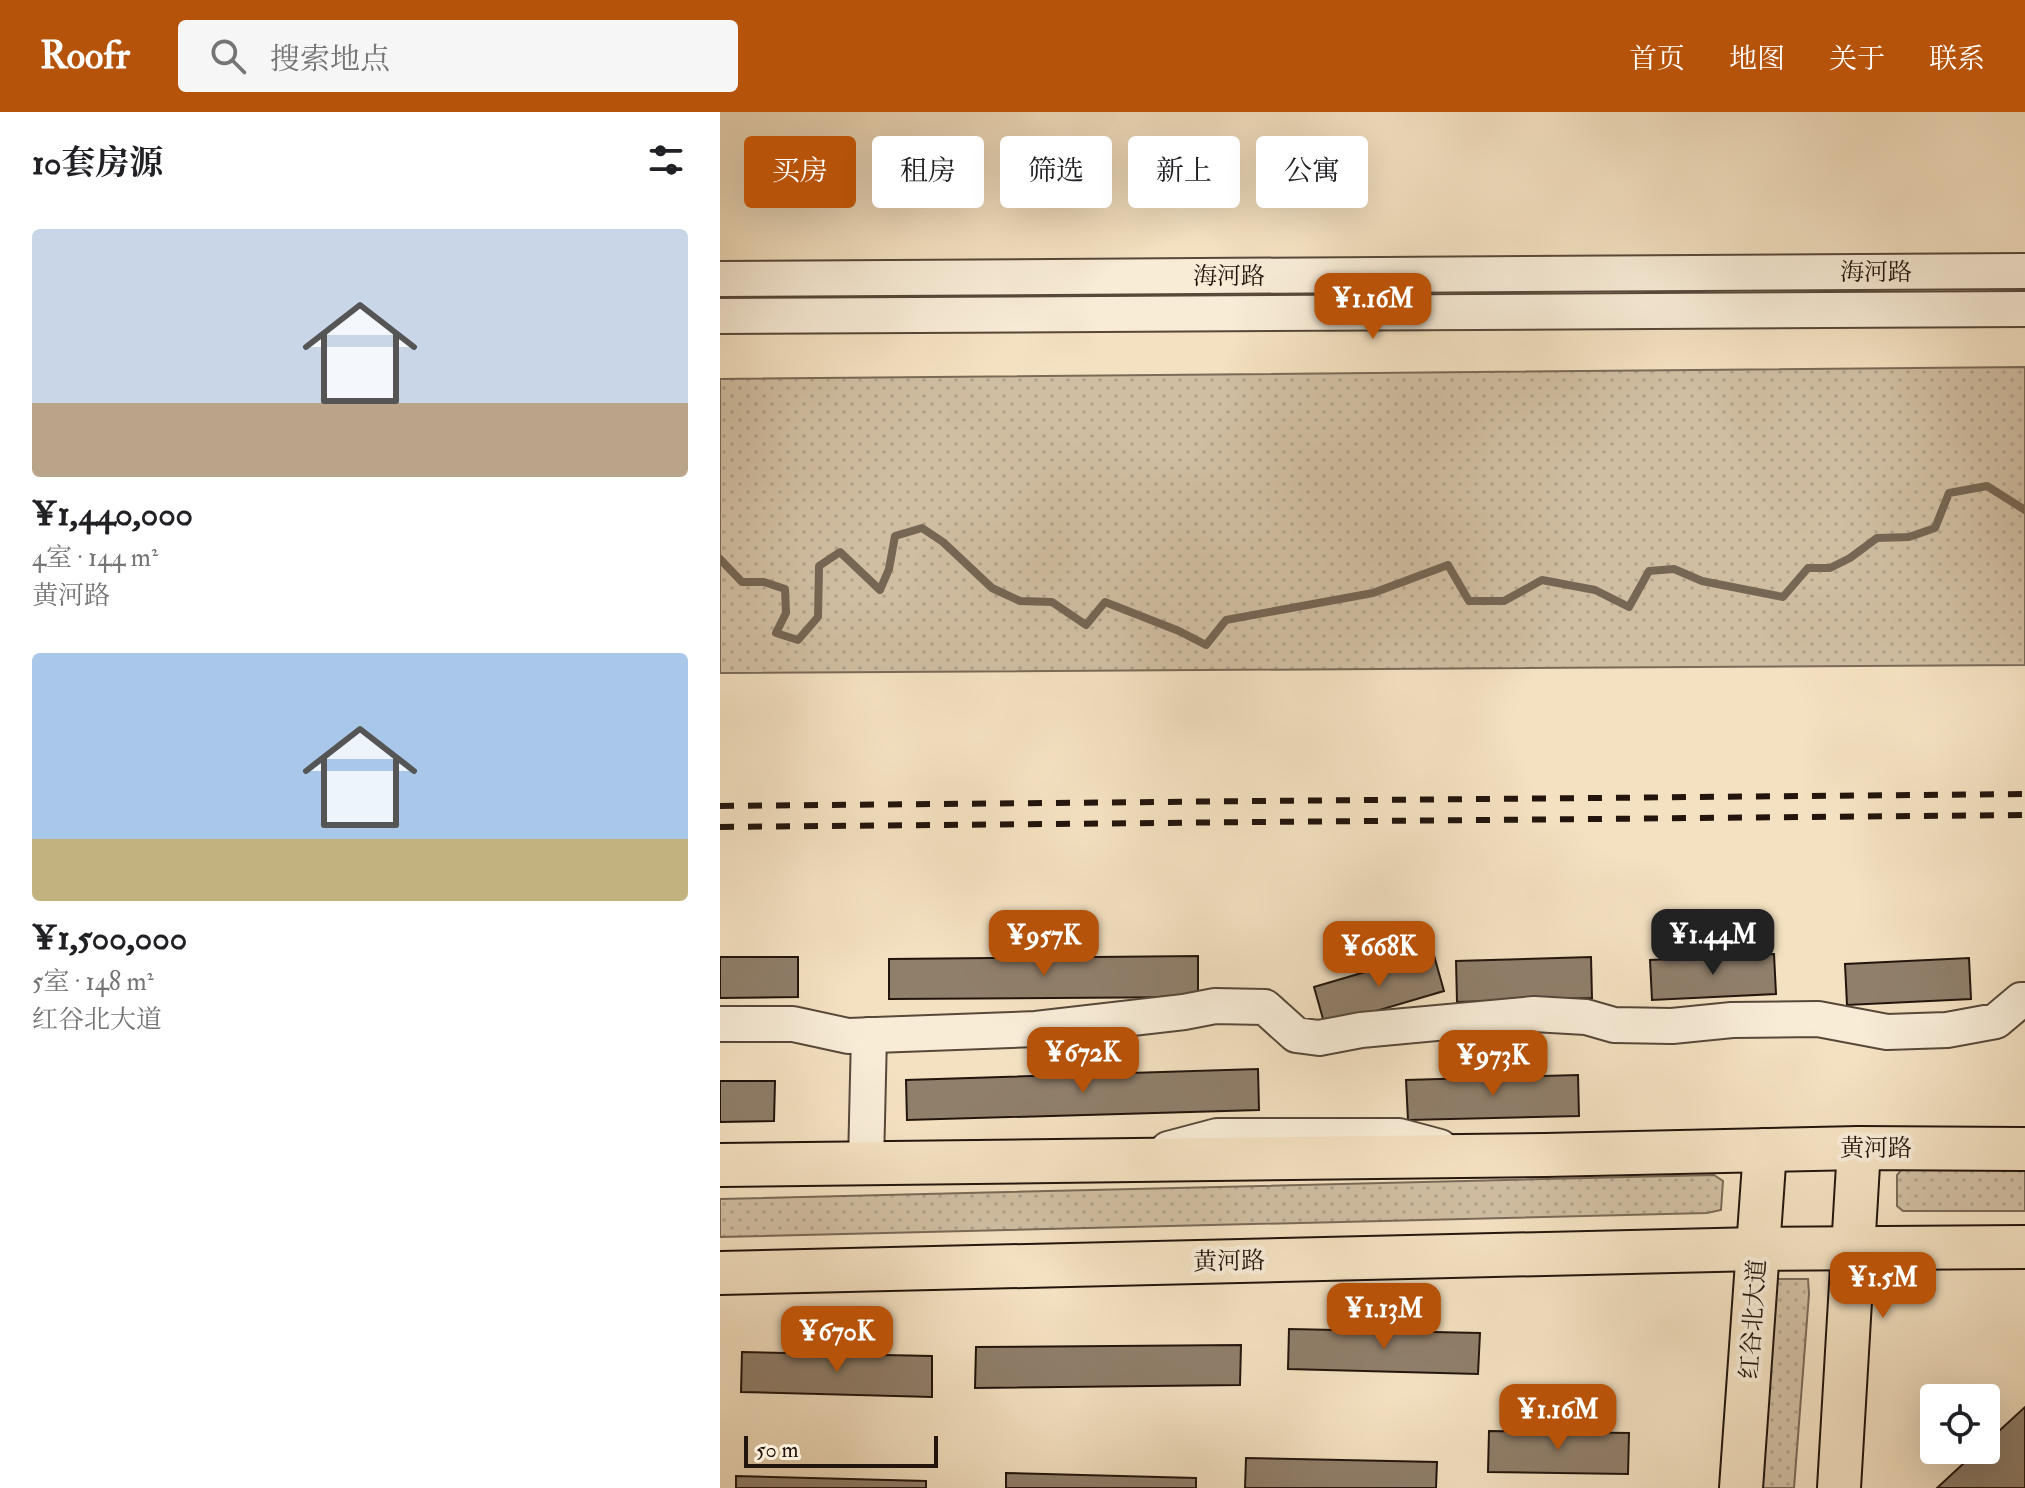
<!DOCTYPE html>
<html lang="zh">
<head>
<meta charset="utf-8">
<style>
	body { margin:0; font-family:"IM FELL Double Pica","Noto Serif SC",serif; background:#f6f6f6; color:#202124; height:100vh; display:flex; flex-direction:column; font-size:30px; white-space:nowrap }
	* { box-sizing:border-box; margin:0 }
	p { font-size:26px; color:#757577 }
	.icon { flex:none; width:44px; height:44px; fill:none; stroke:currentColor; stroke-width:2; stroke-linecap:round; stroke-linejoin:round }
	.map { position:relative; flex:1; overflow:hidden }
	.sheet { display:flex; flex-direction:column; background:#fff; width:720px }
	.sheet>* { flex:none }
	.hud { position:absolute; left:24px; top:24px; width:760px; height:72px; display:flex; gap:16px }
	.controls { position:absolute; left:1200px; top:1272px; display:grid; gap:16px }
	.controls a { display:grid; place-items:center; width:80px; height:80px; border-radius:8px; background:#fff; box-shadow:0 8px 32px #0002; font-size:40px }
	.scale { position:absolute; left:24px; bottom:20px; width:194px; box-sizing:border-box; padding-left:8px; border:4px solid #23150d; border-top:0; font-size:22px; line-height:28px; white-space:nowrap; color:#23150d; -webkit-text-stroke:6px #f8ecd7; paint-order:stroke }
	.price { position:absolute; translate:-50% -68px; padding:0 18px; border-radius:16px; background:#b45309; color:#fff; font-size:26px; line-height:52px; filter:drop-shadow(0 2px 4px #0008) }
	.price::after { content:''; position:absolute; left:50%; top:48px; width:24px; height:18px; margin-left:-12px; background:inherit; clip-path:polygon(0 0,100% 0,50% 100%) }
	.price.on { background:#222; color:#fff }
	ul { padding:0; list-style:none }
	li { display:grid; align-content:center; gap:16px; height:424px; padding:0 32px }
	li span { display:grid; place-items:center; height:248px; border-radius:8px; color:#555 }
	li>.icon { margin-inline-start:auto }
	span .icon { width:144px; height:144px; fill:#fffc; stroke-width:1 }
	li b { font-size:34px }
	h2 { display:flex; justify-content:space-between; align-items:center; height:96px; padding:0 32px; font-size:34px }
	.chip { padding:0 28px; border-radius:8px; background:#fff; box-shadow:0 8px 32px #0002; font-size:28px; line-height:72px }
	.chip.on { background:#b45309; color:#fff }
	header { display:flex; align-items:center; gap:48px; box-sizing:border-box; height:112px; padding:0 40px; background:#b45309; color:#fff }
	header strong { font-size:38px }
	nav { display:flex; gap:44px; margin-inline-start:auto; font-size:28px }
	.search { width:560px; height:72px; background:#f6f6f6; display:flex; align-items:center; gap:20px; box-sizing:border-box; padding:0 28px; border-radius:8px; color:#757577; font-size:30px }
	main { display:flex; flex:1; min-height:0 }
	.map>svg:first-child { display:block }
</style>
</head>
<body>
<header>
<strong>Roofr</strong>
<div class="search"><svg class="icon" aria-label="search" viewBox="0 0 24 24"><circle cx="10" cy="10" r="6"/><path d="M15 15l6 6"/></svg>搜索地点</div>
<nav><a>首页</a><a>地图</a><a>关于</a><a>联系</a></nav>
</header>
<main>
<section class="sheet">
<h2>10套房源<svg class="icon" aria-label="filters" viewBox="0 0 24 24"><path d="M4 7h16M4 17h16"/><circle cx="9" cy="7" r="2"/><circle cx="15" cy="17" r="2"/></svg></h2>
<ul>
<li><span style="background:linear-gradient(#c9d6e8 70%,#b9a48a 0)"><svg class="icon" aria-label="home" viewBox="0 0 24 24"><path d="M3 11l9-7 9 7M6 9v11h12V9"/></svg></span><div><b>¥1,440,000</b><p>4室 · 144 m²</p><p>黄河路</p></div></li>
<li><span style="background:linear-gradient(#a9c7e8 75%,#c2b280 0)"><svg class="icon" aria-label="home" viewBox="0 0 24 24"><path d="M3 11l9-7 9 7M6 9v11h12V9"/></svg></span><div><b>¥1,500,000</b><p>5室 · 148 m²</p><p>红谷北大道</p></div></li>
</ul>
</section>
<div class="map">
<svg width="1305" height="1376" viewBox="0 0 1305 1376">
	<defs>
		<pattern id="grass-dots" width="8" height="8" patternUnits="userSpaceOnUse" patternTransform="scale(2)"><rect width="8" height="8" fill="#d0bea2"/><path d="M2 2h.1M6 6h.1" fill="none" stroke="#b2a28a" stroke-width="1.8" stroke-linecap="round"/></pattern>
	</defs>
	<rect width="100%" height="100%" fill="#f4e1c1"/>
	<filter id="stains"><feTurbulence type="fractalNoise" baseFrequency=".0025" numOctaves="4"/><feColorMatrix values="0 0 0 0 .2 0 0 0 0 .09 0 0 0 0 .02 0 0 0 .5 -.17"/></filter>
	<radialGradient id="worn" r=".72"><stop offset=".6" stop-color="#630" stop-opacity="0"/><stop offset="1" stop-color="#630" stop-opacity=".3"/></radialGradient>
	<g fill="url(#grass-dots)" stroke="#7a6a58" stroke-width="2">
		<path d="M1305,255v298l-1305,8v-294z"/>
		<path d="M1305,1055v44h-122l-6,-5v-31l6,-7z"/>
		<path d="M994,1063l9,6 -2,29 -14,3 -987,24v-38z"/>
		<path d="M1047,1167h41l1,15 -15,194h-46z"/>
	</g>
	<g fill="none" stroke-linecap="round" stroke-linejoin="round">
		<path stroke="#766654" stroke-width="8" d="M0,447l22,23h22l21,7 1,24 -10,20 22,7 20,-23 1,-51 21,-14 40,38 9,-21 6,-33 27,-8 21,14 49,46 28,13 32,1 34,23 19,-23 74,29 27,14 20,-25 147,-27 75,-28 21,36h35l38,-21 53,10 34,17 20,-36 25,-2 28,12 81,16 25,-29h22l20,-10 27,-20 32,-1 26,-9 14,-35 38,-7 38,24"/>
	</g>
	<g fill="#907f6b" stroke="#23150d" stroke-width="2">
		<path d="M713,840l11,39 -119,35 -11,-39z"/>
		<path d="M1054,842l2,40 -124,6 -2,-40z"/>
		<path d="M478,844v41l-309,2v-40z"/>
		<path d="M0,845h78v40l-78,1z"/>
		<path d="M871,845l1,41 -135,4 -1,-41z"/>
		<path d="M1249,846l2,41 -124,6 -2,-41z"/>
		<path d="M538,957l1,41 -352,10 -1,-40z"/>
		<path d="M858,963l1,41 -171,4 -2,-40z"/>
		<path d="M0,969h55l-1,40 -54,1z"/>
		<path d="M569,1217l191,4 -2,41 -190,-5z"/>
		<path d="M521,1233l-1,40 -265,3 1,-41z"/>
		<path d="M22,1240l190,4v41l-191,-5z"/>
		<path d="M1305,1295v81h-88l41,-38h8v-7z"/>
		<path d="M769,1319l140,2 -1,41 -140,-2z"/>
		<path d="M526,1346l191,4 -1,26h-191z"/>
		<path d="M286,1361l190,5v10h-190z"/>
		<path d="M16,1364l190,5v7h-190z"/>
	</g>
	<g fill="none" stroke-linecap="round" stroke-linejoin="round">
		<g stroke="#57483a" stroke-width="38">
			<g id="minor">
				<path d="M0,167l1305,-8"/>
				<path d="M0,204l1305,-7"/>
				<path d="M0,912h73l55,12 188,-7 148,-17 31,-6 50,1 31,28 23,3 42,-8 173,-16 52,3 28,8 58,1 60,-6 86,-1 69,13 60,-2 49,-9 25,-21h4"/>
				<path d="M448,1037l49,-13h182l41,11"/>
				<path d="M146,1051l3,-128"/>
			</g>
		</g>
		<g stroke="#23150d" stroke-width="46">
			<g id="major">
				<path d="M0,1053l825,-10 314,-7 166,1"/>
				<path d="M0,1161l1038,-24 267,-2"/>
				<path d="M1021,1376l24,-338"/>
				<path d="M1119,1376l20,-340"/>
			</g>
		</g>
		<use href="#minor" stroke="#f8ecd7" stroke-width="34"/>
		<use href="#major" stroke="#f4e1c1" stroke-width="42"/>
		<g stroke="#23150d" stroke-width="6" stroke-dasharray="14 14" stroke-linecap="butt">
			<path d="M0,694l1305,-12"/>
			<path d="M0,715l1305,-12"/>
		</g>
	</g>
	<g text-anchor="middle" stroke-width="8" stroke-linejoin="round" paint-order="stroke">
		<g font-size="24" fill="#23150d" stroke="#f8ecd7">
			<text x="1156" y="168">海河路</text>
			<text x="509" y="172">海河路</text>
			<text x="1156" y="1044">黄河路</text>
			<text transform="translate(509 1149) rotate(-1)" y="8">黄河路</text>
			<text transform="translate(1033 1207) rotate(-86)" y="8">红谷北大道</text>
		</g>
	</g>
	<rect width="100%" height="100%" filter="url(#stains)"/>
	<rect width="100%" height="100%" fill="url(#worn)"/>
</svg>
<div class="controls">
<a><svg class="icon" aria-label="locate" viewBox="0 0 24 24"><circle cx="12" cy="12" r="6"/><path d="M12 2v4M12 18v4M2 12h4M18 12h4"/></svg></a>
</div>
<div class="scale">50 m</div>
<b class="price" style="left:653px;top:229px">¥1.16M</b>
<b class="price on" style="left:993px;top:865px">¥1.44M</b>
<b class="price" style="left:324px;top:866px">¥957K</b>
<b class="price" style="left:659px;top:877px">¥668K</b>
<b class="price" style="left:363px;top:983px">¥672K</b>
<b class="price" style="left:773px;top:986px">¥973K</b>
<b class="price" style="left:1163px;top:1208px">¥1.5M</b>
<b class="price" style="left:664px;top:1239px">¥1.13M</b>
<b class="price" style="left:117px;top:1262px">¥670K</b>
<b class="price" style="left:838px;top:1340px">¥1.16M</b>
<div class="hud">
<a class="chip on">买房</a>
<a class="chip">租房</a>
<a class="chip">筛选</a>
<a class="chip">新上</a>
<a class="chip">公寓</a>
</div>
</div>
</main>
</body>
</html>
